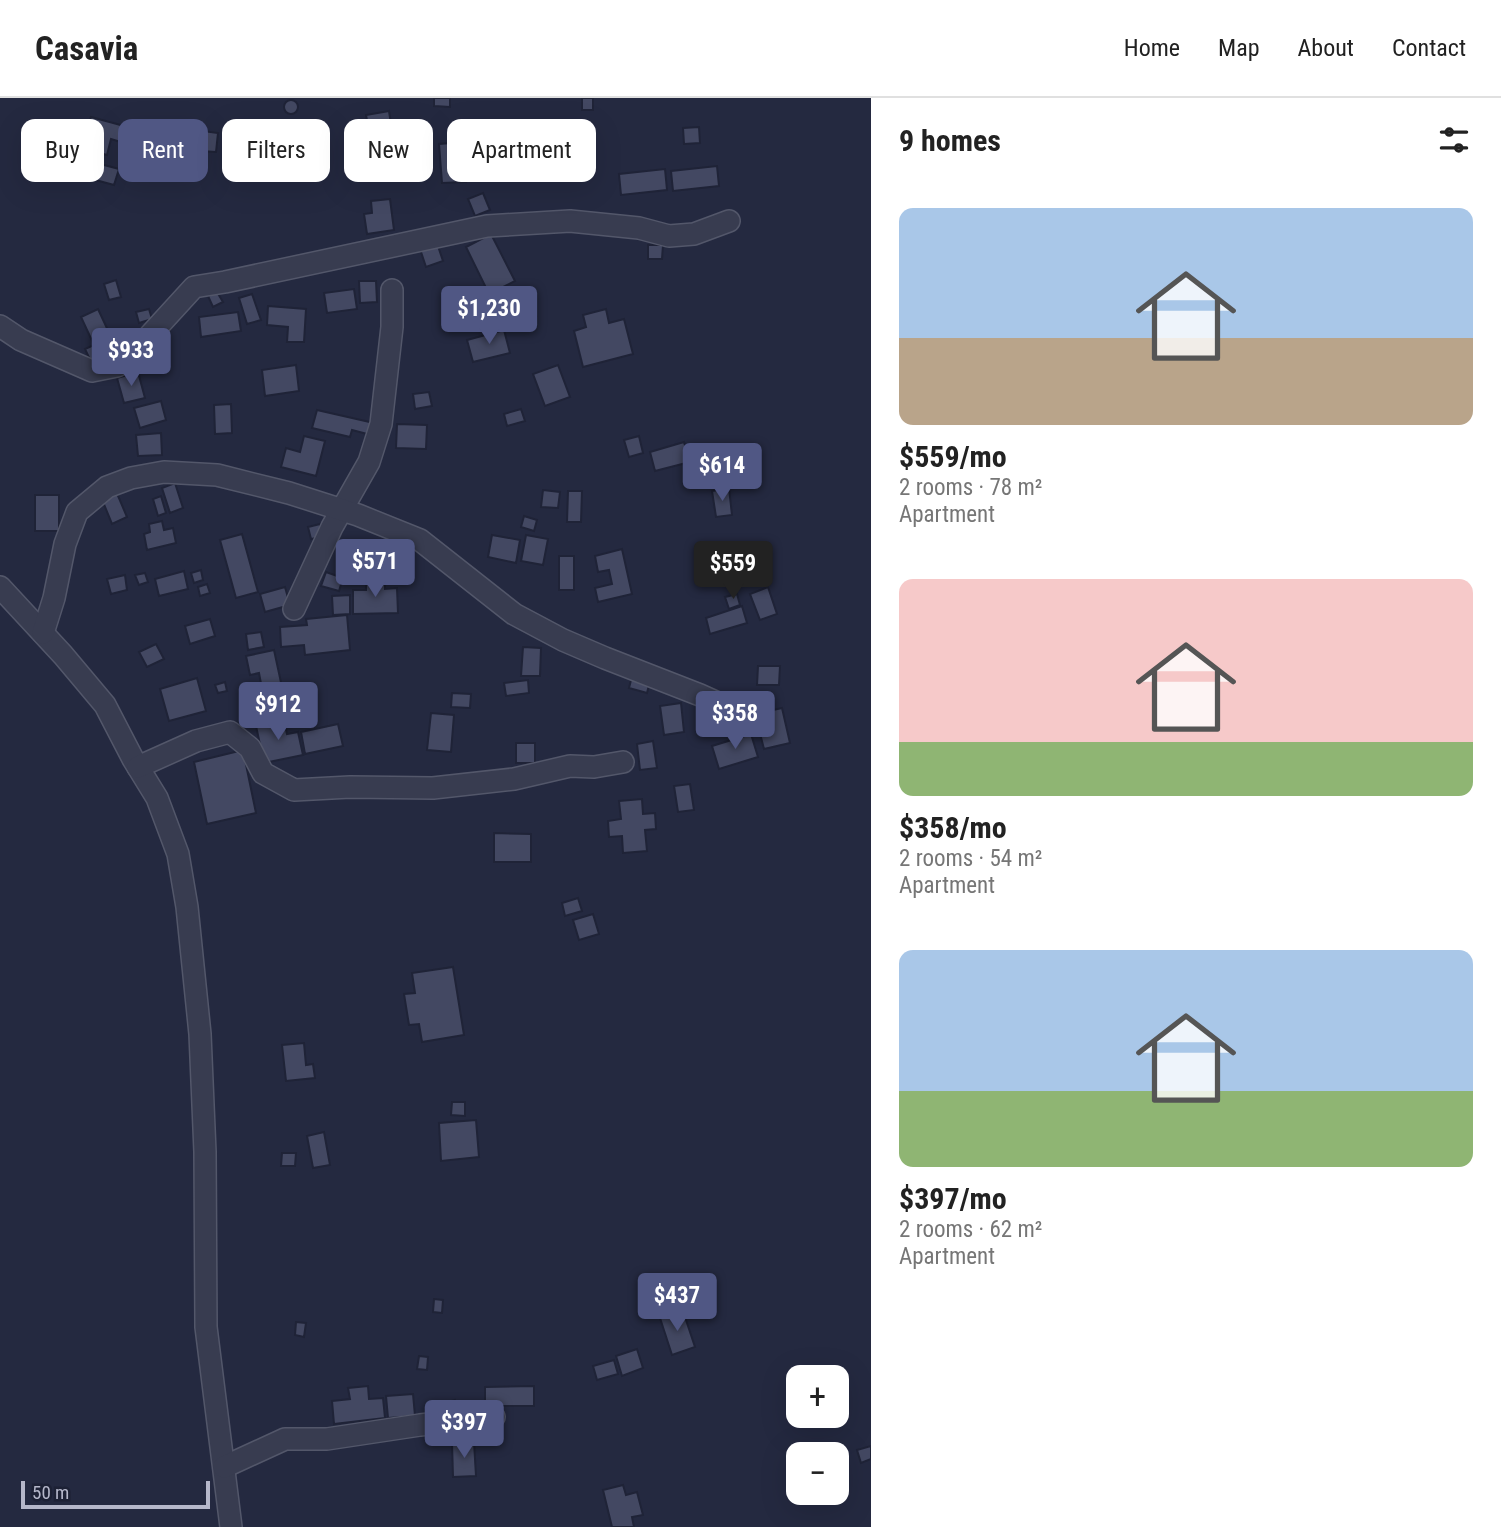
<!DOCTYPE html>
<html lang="en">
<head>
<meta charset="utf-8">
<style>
	body { margin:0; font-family:"Roboto Condensed",sans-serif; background:#f2f2f2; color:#222; height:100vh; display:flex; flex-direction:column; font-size:26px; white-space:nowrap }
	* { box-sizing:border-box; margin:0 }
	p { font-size:23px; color:#767676 }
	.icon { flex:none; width:38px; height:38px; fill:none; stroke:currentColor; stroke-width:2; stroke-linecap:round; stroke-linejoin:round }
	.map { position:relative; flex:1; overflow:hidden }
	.panel { display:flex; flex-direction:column; background:#fff; width:630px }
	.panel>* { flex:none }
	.hud { position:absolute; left:21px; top:21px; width:665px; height:63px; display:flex; gap:14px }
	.fabs { position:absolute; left:786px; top:1267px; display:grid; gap:14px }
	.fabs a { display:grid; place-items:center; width:63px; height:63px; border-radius:14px; background:#fff; box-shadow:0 7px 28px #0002; font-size:35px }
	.scale { position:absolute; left:21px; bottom:18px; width:189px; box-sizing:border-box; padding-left:7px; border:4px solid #b5b7ca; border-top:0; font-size:19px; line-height:24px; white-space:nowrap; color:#b5b7ca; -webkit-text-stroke:5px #1d2135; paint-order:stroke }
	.price { position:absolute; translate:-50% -60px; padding:0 16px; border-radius:7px; background:#505784; color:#fff; font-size:23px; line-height:46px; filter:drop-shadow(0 2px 4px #0008) }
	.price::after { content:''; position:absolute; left:50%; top:42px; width:21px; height:16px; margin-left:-10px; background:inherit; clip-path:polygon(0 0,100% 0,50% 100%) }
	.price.selected { background:#222; color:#fff }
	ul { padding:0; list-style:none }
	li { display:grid; align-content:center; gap:14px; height:371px; padding:0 28px }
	li span { display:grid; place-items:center; height:217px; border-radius:14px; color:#555 }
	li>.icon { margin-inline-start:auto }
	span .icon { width:126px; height:126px; fill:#fffc; stroke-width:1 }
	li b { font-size:30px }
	h2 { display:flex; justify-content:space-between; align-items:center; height:84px; padding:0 28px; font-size:30px }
	.tag { padding:0 24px; border-radius:14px; background:#fff; box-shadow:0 7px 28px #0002; font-size:24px; line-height:63px }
	.tag.selected { background:#505784; color:#fff }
	header { display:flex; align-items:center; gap:42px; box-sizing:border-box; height:98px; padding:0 35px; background:#fff; border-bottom:2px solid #e0e0e0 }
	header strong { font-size:33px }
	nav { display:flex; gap:38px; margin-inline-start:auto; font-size:24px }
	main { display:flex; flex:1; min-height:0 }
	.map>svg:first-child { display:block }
</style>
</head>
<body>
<header>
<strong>Casavia</strong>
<nav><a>Home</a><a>Map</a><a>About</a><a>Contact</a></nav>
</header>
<main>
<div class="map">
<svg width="871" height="1429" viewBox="0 0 871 1429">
	<rect width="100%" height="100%" fill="#242940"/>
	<g fill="#434862" stroke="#1f2337" stroke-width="2">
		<path d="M434,0h16v9l-16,-1z"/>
		<rect x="582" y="0" width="11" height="12"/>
		<circle cx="291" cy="9" r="7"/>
		<path d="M389,13l5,33 -22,4 -6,-33z"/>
		<path d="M91,19l37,10 -4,16 -13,-4 -4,16 -15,-4 3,-14 -10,-2z"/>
		<path d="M494,24l2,16 -27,3 -1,-17z"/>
		<path d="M699,29l1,16 -16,1 -1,-16z"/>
		<circle cx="419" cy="37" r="8"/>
		<path d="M203,33l15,2 -2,19 -16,-1z"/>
		<path d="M312,36l7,30 -26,7 -7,-30z"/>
		<path d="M515,43l4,27 -17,2 -3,-26z"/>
		<path d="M463,44l3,40 -24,1 -3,-39z"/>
		<path d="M148,63l12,1 -1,17 -13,-1z"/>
		<path d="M93,64l26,7 -5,16 -26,-7z"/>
		<path d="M717,68l2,20 -46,5 -2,-20z"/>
		<path d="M665,71l2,21 -46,5 -2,-21z"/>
		<path d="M483,95l7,17 -15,6 -7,-17z"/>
		<path d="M390,101l4,31 -27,4 -3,-20 8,-1 -1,-12z"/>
		<path d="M491,136l24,47 -26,13 -23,-47z"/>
		<path d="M437,145l6,18 -17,6 -6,-18z"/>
		<path d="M648,147h15l-1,14h-14z"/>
		<path d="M116,182l5,17 -12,3 -5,-16z"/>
		<path d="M359,183h17l1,21 -17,1z"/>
		<path d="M354,191l3,20 -30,4 -3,-20z"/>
		<path d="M520,191l16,27 -17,10 -16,-27z"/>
		<path d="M217,194l6,10 -10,5 -5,-11z"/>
		<path d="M252,196l9,26 -14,4 -8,-26z"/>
		<path d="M268,208l38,3 -2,33h-17l1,-15 -21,-2z"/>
		<path d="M98,211l21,45 -26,12 -8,-17 9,-4 -13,-28z"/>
		<path d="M149,211l3,10 -13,4 -3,-11z"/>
		<path d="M606,211l3,14 15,-4 9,35 -50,13 -9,-36 12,-4 -3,-12z"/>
		<path d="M238,214l3,19 -40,6 -2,-20z"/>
		<path d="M504,232l6,23 -37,9 -6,-22z"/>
		<path d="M296,267l3,26 -34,5 -3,-26z"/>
		<path d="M558,267l12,32 -25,9 -12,-32z"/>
		<path d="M138,274l7,26 -21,5 -7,-25z"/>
		<path d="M429,294l3,14 -17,3 -2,-15z"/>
		<path d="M161,303l5,19 -26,8 -6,-20z"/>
		<path d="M231,306l1,29 -17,1 -1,-29z"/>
		<path d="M521,311l4,12 -18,5 -3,-12z"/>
		<path d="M317,312l57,13 -3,12 -19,-5 -2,7 -38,-9z"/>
		<path d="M397,326l30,1 -1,24 -30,-1z"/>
		<path d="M161,335l1,22 -24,1 -2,-21z"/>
		<path d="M304,338l21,5 -9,35 -35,-9 5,-19 14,4z"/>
		<path d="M639,338l4,17 -14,4 -5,-17z"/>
		<path d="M684,344l6,20 -35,9 -5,-19z"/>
		<path d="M175,385l8,25 -13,5 -8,-25z"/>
		<path d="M729,390l3,27 -16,2 -4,-26z"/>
		<path d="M543,392l17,2 -2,16 -17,-1z"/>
		<path d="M116,393l11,26 -15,7 -11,-27z"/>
		<path d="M568,393h14l-1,31h-14z"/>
		<rect x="35" y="397" width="24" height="36"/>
		<path d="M161,398l5,17 -8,3 -5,-17z"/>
		<path d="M524,418l13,4 -3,11 -13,-4z"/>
		<path d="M162,423l2,9 9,-2 3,15 -29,7 -3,-16 6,-2 -1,-8z"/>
		<path d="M320,426l3,13 -12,2 -3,-12z"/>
		<path d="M242,436l16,58 -22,6 -16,-58z"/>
		<path d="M492,437l28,5 -4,23 -28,-6z"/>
		<path d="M526,437l22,4 -5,26 -22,-4z"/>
		<path d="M622,451l10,45 -34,8 -3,-14 17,-4 -3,-14 -11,2 -3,-16z"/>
		<rect x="559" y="458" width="15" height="34"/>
		<path d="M201,472l2,10 -9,3 -3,-10z"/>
		<path d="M184,473l4,18 -29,7 -4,-17z"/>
		<path d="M326,474l17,6 -4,13 -18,-5z"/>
		<path d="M145,475l3,9 -9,3 -4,-10z"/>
		<path d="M125,477l2,15 -16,4 -4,-15z"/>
		<path d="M385,481v10l12,-1 1,25 -45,1v-24h13v-10z"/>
		<path d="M207,486l3,9 -10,3 -2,-9z"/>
		<path d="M285,489l5,18 -25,7 -5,-18z"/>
		<path d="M768,489l9,27 -17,6 -10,-26z"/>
		<path d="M737,496l3,11 -11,4 -4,-12z"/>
		<path d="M350,497v19l-17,1 -1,-19z"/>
		<path d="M742,508l5,17 -37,11 -4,-16z"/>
		<path d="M347,517l3,35 -45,5 -1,-10 -23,2 -1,-20 27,-2 -1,-6z"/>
		<path d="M210,521l5,17 -25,8 -5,-18z"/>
		<path d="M261,534l3,15 -16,3 -2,-16z"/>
		<path d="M156,546l8,15 -17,8 -8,-15z"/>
		<path d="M523,549l18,1 -1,28h-19z"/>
		<path d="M274,552l11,51 -20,4 -6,-32 -9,2 -4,-19z"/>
		<path d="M758,568h22l-1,19h-22z"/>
		<path d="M632,578l18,5 -3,12 -18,-5z"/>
		<path d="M197,580l9,33 -37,10 -9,-32z"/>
		<path d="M528,582l1,13 -23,3 -2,-13z"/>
		<path d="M225,584l2,9 -9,2 -3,-8z"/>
		<path d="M452,595l19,1 -1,14 -19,-1z"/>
		<path d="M681,605l3,29 -20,3 -4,-29z"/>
		<path d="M782,610l8,35 -26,6 -9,-35z"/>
		<path d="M720,611l4,16 -13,3 -4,-16z"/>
		<path d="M431,615l23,2 -3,37 -24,-2z"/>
		<path d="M284,622l3,14 11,-2 5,23 -39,8 -8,-37z"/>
		<path d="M338,626l5,22 -38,8 -4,-22z"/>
		<path d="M751,636l7,23 -39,12 -7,-23z"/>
		<path d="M653,643l4,27 -17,2 -3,-26z"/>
		<rect x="516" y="645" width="19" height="20"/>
		<path d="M243,652l13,63 -49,11 -13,-62z"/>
		<path d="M690,686l4,26 -16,2 -4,-26z"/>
		<path d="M642,701l1,15 12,-1 1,16 -11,1 2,21 -24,2 -1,-17 -13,1 -1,-16 13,-2 -2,-18z"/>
		<path d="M494,735l37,1v28h-37z"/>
		<path d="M578,800l4,13 -17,5 -3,-13z"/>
		<path d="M593,816l6,20 -20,6 -6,-20z"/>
		<path d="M453,869l11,68 -42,7 -3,-18 -10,1 -5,-31 11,-1 -3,-20z"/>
		<path d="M304,945l2,22 7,-1 2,14 -29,3 -4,-36z"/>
		<path d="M452,1004h13v14l-14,-1z"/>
		<path d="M476,1022l3,37 -38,4 -2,-38z"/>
		<path d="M324,1034l6,33 -17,3 -6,-32z"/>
		<path d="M282,1055h14l-1,13h-14z"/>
		<path d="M434,1201l9,1 -1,13 -9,-1z"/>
		<path d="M683,1213l12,36 -23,8 -12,-37z"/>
		<path d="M296,1224l10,1 -2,14 -9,-2z"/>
		<path d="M637,1251l6,19 -21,8 -6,-20z"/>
		<path d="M419,1258l9,1 -1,13 -10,-1z"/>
		<path d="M614,1262l4,14 -21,6 -4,-14z"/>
		<path d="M368,1288l1,13 14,-1 2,20 -51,6 -2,-23 18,-2 -2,-11z"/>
		<path d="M534,1288v20h-49v-19z"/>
		<path d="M413,1296l2,22 -27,2 -2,-22z"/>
		<path d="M455,1302l3,8 -11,3 -2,-8z"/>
		<path d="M474,1344l2,34 -23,1 -1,-34z"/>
		<path d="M871,1348v13l-10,4 -4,-13z"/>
		<path d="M623,1387l3,10 11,-3 6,23 -11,2 2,10h-22l-9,-37z"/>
	</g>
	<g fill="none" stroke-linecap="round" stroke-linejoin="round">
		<g stroke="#53576a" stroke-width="24">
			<g id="minor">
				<path d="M0,228l21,14 71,31 25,-5 22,-16 12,-16 43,-47 31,-5 262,-56 83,-5 69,7 30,8 25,-2 35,-13"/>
				<path d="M0,489l63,68 42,50 28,54 24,39 21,56 9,53 13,127 5,118 1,175 25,200"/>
				<path d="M294,511l38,-82 37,-65 12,-38 11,-97v-37"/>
				<path d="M43,535l11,-35 11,-54 12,-32 30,-25 24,-9 33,-6 53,3 72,18 69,22 62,25 94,74 49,26 42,18 95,37 31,14"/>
				<path d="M138,669l58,-26 34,-9 20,16 13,25 31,17 56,-3 83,1 81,-9 56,-13 24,1 29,-5"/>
				<path d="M224,1369l61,-28h42l93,-14 74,-8"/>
			</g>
		</g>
		<use href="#minor" stroke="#383c50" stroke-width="21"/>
	</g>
</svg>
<div class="fabs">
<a>+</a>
<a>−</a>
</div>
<div class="scale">50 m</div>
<b class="price" style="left:489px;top:248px">$1,230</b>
<b class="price" style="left:131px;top:290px">$933</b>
<b class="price" style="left:722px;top:405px">$614</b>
<b class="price" style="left:375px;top:501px">$571</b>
<b class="price selected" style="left:733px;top:503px">$559</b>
<b class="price" style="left:278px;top:644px">$912</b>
<b class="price" style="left:735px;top:653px">$358</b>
<b class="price" style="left:677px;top:1235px">$437</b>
<b class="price" style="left:464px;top:1362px">$397</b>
<div class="hud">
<a class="tag">Buy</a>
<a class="tag selected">Rent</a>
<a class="tag">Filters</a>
<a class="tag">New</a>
<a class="tag">Apartment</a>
</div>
</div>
<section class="panel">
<h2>9 homes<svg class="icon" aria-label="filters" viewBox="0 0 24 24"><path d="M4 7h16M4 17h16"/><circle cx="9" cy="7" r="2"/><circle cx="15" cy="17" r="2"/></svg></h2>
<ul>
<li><span style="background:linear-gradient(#a9c7e8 60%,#b9a48a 0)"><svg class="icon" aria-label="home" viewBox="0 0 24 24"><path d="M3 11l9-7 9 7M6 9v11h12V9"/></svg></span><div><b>$559/mo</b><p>2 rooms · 78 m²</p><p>Apartment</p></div></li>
<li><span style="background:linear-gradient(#f6c9c9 75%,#8fb573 0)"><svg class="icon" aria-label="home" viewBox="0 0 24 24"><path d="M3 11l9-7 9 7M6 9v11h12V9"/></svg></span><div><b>$358/mo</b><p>2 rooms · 54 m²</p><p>Apartment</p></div></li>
<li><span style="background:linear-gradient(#a9c7e8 65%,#8fb573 0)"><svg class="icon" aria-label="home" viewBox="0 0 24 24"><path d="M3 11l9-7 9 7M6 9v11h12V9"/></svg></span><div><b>$397/mo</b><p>2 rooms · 62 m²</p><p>Apartment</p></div></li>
</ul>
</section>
</main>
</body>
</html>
